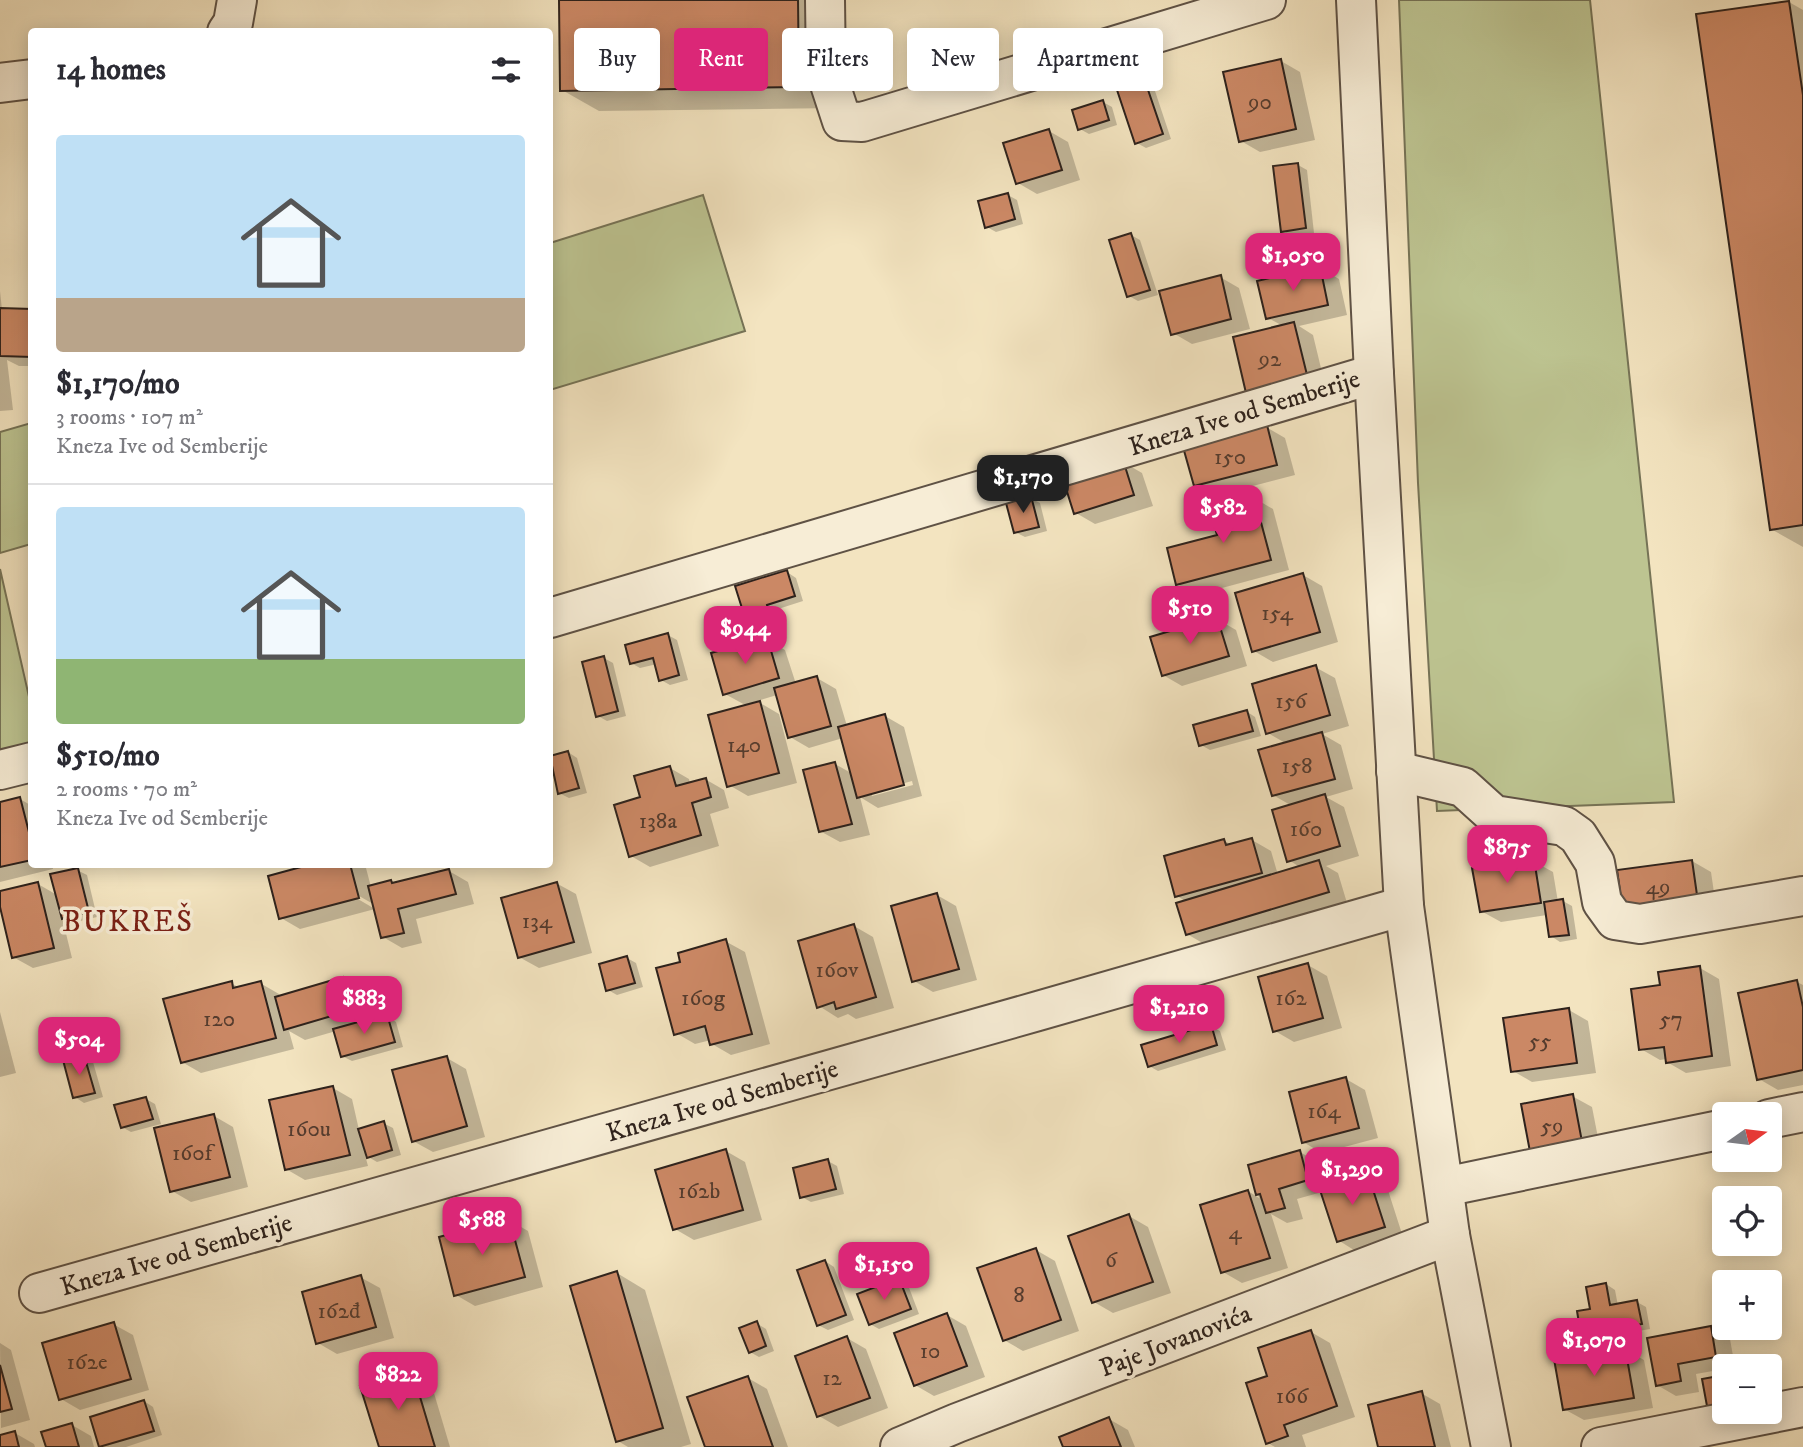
<!DOCTYPE html>
<html lang="en">
<head>
<meta charset="utf-8">
<style>
	body { margin:0; font-family:"IM FELL DW Pica",serif; background:#f7f7f7; color:#2b2b33; height:100vh; display:flex; flex-direction:column; font-size:26px; white-space:nowrap }
	* { box-sizing:border-box; margin:0 }
	p { font-size:23px; color:#7c7c81 }
	.icon { flex:none; width:38px; height:38px; fill:none; stroke:currentColor; stroke-width:2; stroke-linecap:round; stroke-linejoin:round }
	.map { position:relative; flex:1; overflow:hidden }
	.details { position:absolute; left:28px; top:28px; width:525px; height:840px; display:flex; flex-direction:column; background:#fff; border-radius:7px; box-shadow:0 4px 18px #0003 }
	.details>* { flex:none }
	.top-card { position:absolute; left:574px; top:28px; width:665px; height:63px; display:flex; gap:14px }
	.needle { width:46px; rotate:76deg }
	.buttons { position:absolute; left:1712px; top:1102px; display:grid; gap:14px }
	.buttons a { display:grid; place-items:center; width:70px; height:70px; border-radius:7px; background:#fff; box-shadow:0 4px 18px #0003; font-size:35px }
	.price { position:absolute; translate:-50% -60px; padding:0 16px; border-radius:14px; background:#db2777; color:#fff; font-size:23px; line-height:46px; filter:drop-shadow(0 2px 4px #0008) }
	.price::after { content:''; position:absolute; left:50%; top:42px; width:21px; height:16px; margin-left:-10px; background:inherit; clip-path:polygon(0 0,100% 0,50% 100%) }
	.price.current { background:#222; color:#fff }
	ul { padding:0; list-style:none }
	li { display:grid; align-content:center; gap:14px; height:371px; padding:0 28px }
	li+li { border-top:2px solid #e1e1e2 }
	li span { display:grid; place-items:center; height:217px; border-radius:7px; color:#555 }
	li>.icon { margin-inline-start:auto }
	span .icon { width:126px; height:126px; fill:#fffc; stroke-width:1 }
	li b { font-size:30px }
	h2 { display:flex; justify-content:space-between; align-items:center; height:84px; padding:0 28px; font-size:30px }
	.pill { padding:0 24px; border-radius:7px; background:#fff; box-shadow:0 4px 18px #0003; font-size:24px; line-height:63px }
	.pill.current { background:#db2777; color:#fff }
	.map>svg:first-child { display:block }
</style>
</head>
<body>
<div class="map">
<svg width="1803" height="1447" viewBox="0 0 1803 1447">
	<rect width="100%" height="100%" fill="#f3e4c0"/>
	<filter id="stains"><feTurbulence type="fractalNoise" baseFrequency=".00286" numOctaves="4"/><feColorMatrix values="0 0 0 0 .2 0 0 0 0 .09 0 0 0 0 .02 0 0 0 .5 -.17"/></filter>
	<radialGradient id="worn" r=".72"><stop offset=".6" stop-color="#630" stop-opacity="0"/><stop offset="1" stop-color="#630" stop-opacity=".3"/></radialGradient>
	<g fill="#bdc491" stroke="#767356" stroke-width="2">
		<path d="M1399,0h191l84,802 -237,9 -19,-328z"/>
		<path d="M703,195l42,136 -195,59v-147z"/>
		<path d="M31,423v121l-31,9v-121z"/>
		<path d="M0,569l32,141 -1,39 -31,7z"/>
	</g>
	<g fill="#0003" fill-rule="evenodd">
		<path d="M560,0h273l3,108 -237,3 -37,-21z"/>
		<path d="M1789,2l14,8v537l-32,-18z"/>
		<path d="M1281,61l19,11 15,68 -55,12 -19,-11z"/>
		<path d="M1145,83l9,5 17,51 -25,9 -9,-5z"/>
		<path d="M1103,102l9,5 5,18 -28,9 -9,-5z"/>
		<path d="M1049,131l19,11 12,38 -43,14 -19,-11z"/>
		<path d="M1298,165l9,5 7,63 -23,3 -9,-6z"/>
		<path d="M1008,195l9,5 6,24 -27,8 -9,-5z"/>
		<path d="M1131,235l9,5 18,55 -20,6 -9,-5z"/>
		<path d="M1320,268l19,11 8,36 -48,11 14,9 13,54 -59,14 16,-77 -15,-8z"/>
		<path d="M1220,277l19,11 11,41 -58,15 -19,-11z"/>
		<path d="M0,291l2,19 30,1v55h-13l-12,-6 6,50 -13,1z"/>
		<path d="M1266,427l19,11 10,37 -81,21 -19,-11z"/>
		<path d="M1123,462l19,11 11,33 -58,18 -19,-11z"/>
		<path d="M1030,498l10,5 7,28 -22,6 -10,-5z"/>
		<path d="M1254,498l19,11 16,61 -93,25 -19,-11 49,-58z"/>
		<path d="M787,572l9,6 7,23 -28,9 3,8 -21,7 -10,-5z"/>
		<path d="M1303,575l19,11 16,56 -65,20 -19,-11z"/>
		<path d="M1217,619l19,11 11,36 -65,20 -19,-11z"/>
		<path d="M668,635l9,5 11,40 -18,5 -9,-5 -4,-16 -17,4 -9,-5z"/>
		<path d="M766,639l19,11 11,34 21,-6 19,11 11,37 38,-10 19,11 18,69 -44,12 -18,-11 10,38 -30,7 -20,-11 15,-67 18,10 -10,-36 -34,10 -19,-11 -13,-42 -20,6 22,13 18,69 -49,13 -19,-11 18,-79 -22,-12zM912,781l1,4 -41,11v-4z"/>
		<path d="M604,658l9,5 13,53 -19,5 -9,-5z"/>
		<path d="M1315,667l20,11 14,48 -27,8 19,11 12,44 -27,8 18,10 15,49 -33,10 12,7 9,30 -141,42 -19,-11v-32l-10,-6 47,-55 9,4 19,-5 19,11 7,24 23,-7 -12,-8 3,-54 -19,-11 14,-51 -19,-11z"/>
		<path d="M1246,711l9,6 6,19 -51,14 -9,-5z"/>
		<path d="M568,752l9,6 10,35 -18,5 -10,-5 -9,-36z"/>
		<path d="M670,768l19,11 1,5 15,-5 19,11 5,18 -19,6 9,32 -69,21 -19,-11z"/>
		<path d="M20,799l12,7v58h20l1,5 -53,13v-78z"/>
		<path d="M1533,861l20,11 5,30 5,-1 9,5 5,33 -17,3 -9,-6 -4,-21 -46,7 -20,-11z"/>
		<path d="M1692,861l19,11 6,41 -73,10z"/>
		<path d="M319,864h41l6,4 5,19 19,-5 5,2 54,-13 19,11 6,22 -58,15 6,24 -20,5 -19,-11 -8,-32 -23,-13 -1,3 24,14 -75,20 -19,-11z"/>
		<path d="M77,870l10,5 10,42 -25,6 -10,-6 10,41 -39,10 -20,-11 -13,-65 38,-8 19,11z"/>
		<path d="M556,883l20,11 16,59 -53,15 -20,-11z"/>
		<path d="M937,895l19,11 21,74 -44,12 -19,-11z"/>
		<path d="M854,926l19,11 21,71 -38,11 -8,-5 -10,4 -19,-12z"/>
		<path d="M725,941l20,11 25,92 -39,11 -19,-11 -1,-4 -16,4 -19,-11 6,-70z"/>
		<path d="M627,958l9,5 7,24 -26,8 -9,-5z"/>
		<path d="M1308,965l19,11 15,52 -48,14 -19,-11z"/>
		<path d="M1700,968l19,11 12,87 -45,7 -19,-11v-3l-7,1 -19,-11 21,-63z"/>
		<path d="M343,979l19,11 9,31 16,-5 9,6 7,25 -51,14 -10,-5 -6,-25 -31,9 -16,-9 5,18 -93,24 -19,-11 49,-79 9,5 20,-5 19,11 1,3z"/>
		<path d="M1797,982l6,3v100l-25,5 -19,-11z"/>
		<path d="M1569,1010l19,11 8,52 -64,9 -19,-11z"/>
		<path d="M0,1012l16,61 -16,4z"/>
		<path d="M1210,1026l10,5 6,19 -68,21 -9,-5z"/>
		<path d="M84,1056l9,6 10,35 -19,6 -9,-6z"/>
		<path d="M447,1058l19,11 19,68 -52,15 -20,-11z"/>
		<path d="M1346,1079l19,11 13,48 -56,15 -19,-11z"/>
		<path d="M333,1088l19,11 7,31 24,-7 10,5 8,27 -24,7 -12,-7 3,11 -63,14 -19,-11z"/>
		<path d="M1572,1096l20,11 10,51 -50,9z"/>
		<path d="M146,1099l9,5 6,20 -30,8 -9,-5z"/>
		<path d="M214,1116l19,11 15,60 -57,15 -19,-11z"/>
		<path d="M726,1151l19,11 17,58 -68,20 -19,-11z"/>
		<path d="M1300,1152l19,11 6,24 41,-14 20,11 17,53 -46,15 -19,-12 -16,-48 -25,7 6,20 -16,4 -16,-9 17,54 -46,15 -19,-11 25,-81 11,7 -9,-32z"/>
		<path d="M828,1161l9,5 7,28 -33,8 -9,-5z"/>
		<path d="M1129,1216l19,11 23,66 -58,20 -19,-11z"/>
		<path d="M509,1220l19,11 15,56 -68,19 -19,-11z"/>
		<path d="M1036,1250l19,11 24,70 -56,20 -19,-11z"/>
		<path d="M825,1261l9,6 20,53 -26,10 -10,-5z"/>
		<path d="M617,1273l28,17 46,154 -10,3h-53l-10,-6z"/>
		<path d="M360,1277l20,11 14,50 -57,16 -19,-11z"/>
		<path d="M899,1280l9,5 11,29 -40,15 -9,-5z"/>
		<path d="M1606,1284l9,6 3,16 19,-4 9,5 4,22 -58,10 -9,-5z"/>
		<path d="M947,1315l19,11 19,51 -51,19 -19,-11z"/>
		<path d="M756,1323l10,6 8,22 -15,6 -9,-5z"/>
		<path d="M113,1324l20,11 16,55 -69,20 -19,-11z"/>
		<path d="M1711,1328l19,11 5,28h-11v2l-28,5 3,18 -23,4 -19,-11z"/>
		<path d="M1311,1332l19,11 25,74 -53,18 4,12h-31l-7,-4 2,-66z"/>
		<path d="M847,1338l19,11 22,59 -50,19 -19,-11z"/>
		<path d="M0,1343l11,7 19,70 -29,8z"/>
		<path d="M1625,1349l19,11 9,48 -69,12 -20,-11z"/>
		<path d="M412,1372l19,11 19,64h-69z"/>
		<path d="M748,1378l19,11 21,58h-81z"/>
		<path d="M1421,1393l19,11 11,43h-71z"/>
		<path d="M144,1401l9,6 9,28 -36,12h-25l-9,-29z"/>
		<path d="M1109,1419l19,11 7,17h-70z"/>
		<path d="M72,1425l19,11 3,11h-47z"/>
		<path d="M15,1433l19,11 1,3h-35v-10z"/>
	</g>
	<g fill="#cb8865" stroke="#2e221c" stroke-width="2">
		<path d="M559,0h239l1,87 -239,4z"/>
		<path d="M1789,1l14,94v430l-33,5 -74,-516z"/>
		<path d="M1281,59l15,70 -57,13 -16,-70z"/>
		<path d="M1145,81l18,53 -28,10 -18,-54z"/>
		<path d="M1103,100l6,20 -31,10 -6,-20z"/>
		<path d="M1049,129l13,41 -46,14 -13,-41z"/>
		<path d="M1298,163l8,65 -25,4 -8,-66z"/>
		<path d="M1008,193l7,26 -30,9 -7,-27z"/>
		<path d="M1131,233l19,57 -23,7 -18,-57z"/>
		<path d="M1320,266l8,39 -62,14 -9,-38z"/>
		<path d="M1221,275l10,44 -60,16 -12,-44z"/>
		<path d="M0,308l32,1v48l-32,-1z"/>
		<path d="M1294,322l14,57 -62,14 -13,-56z"/>
		<path d="M1267,425l10,40 -83,21 -11,-39z"/>
		<path d="M1123,460l11,35 -60,19 -11,-35z"/>
		<path d="M1031,496l8,31 -25,6 -8,-30z"/>
		<path d="M1254,496l17,64 -95,25 -9,-37 50,-13 -2,-7 9,-3 -5,-20z"/>
		<path d="M787,570l8,26 -28,9 2,8 -23,8 -11,-35z"/>
		<path d="M1303,573l17,59 -68,20 -17,-59z"/>
		<path d="M1217,617l12,39 -67,20 -12,-39z"/>
		<path d="M668,633l11,42 -20,6 -6,-23 -23,6 -5,-19z"/>
		<path d="M767,637l12,41 -56,17 -12,-42z"/>
		<path d="M604,656l14,55 -22,6 -14,-55z"/>
		<path d="M1316,665l14,50 -64,19 -14,-50z"/>
		<path d="M817,676l14,50 -43,12 -14,-50z"/>
		<path d="M760,701l19,72 -52,14 -19,-72z"/>
		<path d="M1247,710l6,21 -54,15 -6,-21z"/>
		<path d="M885,714l19,71 -47,13 -19,-71z"/>
		<path d="M1322,732l13,47 -63,17 -14,-46z"/>
		<path d="M568,751l11,37 -21,6 -8,-38z"/>
		<path d="M835,762l17,62 -33,8 -16,-62z"/>
		<path d="M670,766l6,20 30,-8 5,19 -19,6 9,32 -72,22 -15,-52 26,-8 -6,-21z"/>
		<path d="M1325,794l15,52 -53,16 -15,-52z"/>
		<path d="M20,797l12,47v16l-32,7v-65z"/>
		<path d="M1252,838l10,35 -87,24 -11,-41 60,-17 2,6z"/>
		<path d="M1534,859l7,44 -61,9 -8,-44z"/>
		<path d="M1319,860l10,32 -143,43 -10,-32z"/>
		<path d="M1692,860l6,42 -75,11 -6,-43z"/>
		<path d="M312,864h38l9,34 -80,21 -11,-43z"/>
		<path d="M78,868l11,44 -27,7 -12,-45z"/>
		<path d="M449,869l7,25 -58,15 6,24 -23,5 -13,-52 23,-6 1,3z"/>
		<path d="M38,882l16,66 -42,10 -12,-51v-16z"/>
		<path d="M557,882l17,60 -56,16 -17,-60z"/>
		<path d="M937,893l22,76 -47,13 -21,-76z"/>
		<path d="M1563,899l6,36 -20,2 -5,-35z"/>
		<path d="M854,924l22,73 -40,12 -2,-7 -17,6 -19,-67z"/>
		<path d="M726,939l26,95 -42,11 -5,-19 -31,9 -18,-67 24,-6 -2,-9z"/>
		<path d="M627,956l8,27 -29,8 -7,-27z"/>
		<path d="M1308,963l15,55 -50,14 -15,-55z"/>
		<path d="M1700,966l12,90 -46,7 -2,-16 -25,3 -8,-61 29,-4 -2,-13z"/>
		<path d="M343,977l9,33 -68,20 -9,-33z"/>
		<path d="M1797,980l6,27v63l-46,10 -19,-87z"/>
		<path d="M232,981l1,7 28,-7 15,57 -95,25 -18,-64z"/>
		<path d="M1569,1008l8,55 -66,9 -8,-54z"/>
		<path d="M387,1014l8,28 -54,15 -8,-28z"/>
		<path d="M1211,1024l6,21 -69,22 -7,-22z"/>
		<path d="M84,1055l11,38 -22,5 -10,-38z"/>
		<path d="M447,1056l20,70 -55,16 -20,-72z"/>
		<path d="M1346,1077l13,51 -57,15 -13,-51z"/>
		<path d="M333,1086l17,69 -65,15 -16,-70z"/>
		<path d="M1573,1094l10,53 -52,10 -10,-53z"/>
		<path d="M146,1097l7,22 -32,9 -7,-23z"/>
		<path d="M214,1114l16,63 -60,15 -16,-64z"/>
		<path d="M384,1121l8,29 -25,8 -9,-29z"/>
		<path d="M726,1149l17,61 -70,20 -18,-60z"/>
		<path d="M1300,1150l8,30 -29,9 6,19 -19,5 -6,-19 -4,1 -8,-30z"/>
		<path d="M828,1159l8,30 -36,9 -7,-30z"/>
		<path d="M1367,1171l18,56 -48,15 -18,-55z"/>
		<path d="M1248,1190l22,68 -49,15 -21,-68z"/>
		<path d="M1129,1214l24,68 -61,21 -24,-67z"/>
		<path d="M509,1218l16,59 -71,19 -15,-59z"/>
		<path d="M1036,1248l25,72 -58,21 -26,-73z"/>
		<path d="M825,1260l21,55 -29,11 -20,-56z"/>
		<path d="M617,1271l46,157 -47,14 -46,-156z"/>
		<path d="M361,1275l15,52 -60,17 -14,-52z"/>
		<path d="M899,1278l12,31 -42,16 -12,-31z"/>
		<path d="M1606,1283l4,22 27,-5 5,24 -61,11 -4,-24 13,-2 -4,-22z"/>
		<path d="M947,1313l20,53 -53,20 -20,-53z"/>
		<path d="M757,1321l9,25 -17,7 -10,-25z"/>
		<path d="M114,1322l17,57 -72,21 -17,-57z"/>
		<path d="M1711,1326l5,31 -38,7 3,17 -25,5 -9,-48z"/>
		<path d="M1311,1330l26,76 -53,19 4,11 -22,8 -20,-61 21,-7 -9,-28z"/>
		<path d="M847,1336l23,62 -53,19 -22,-61z"/>
		<path d="M1625,1347l9,51 -71,12 -9,-51z"/>
		<path d="M0,1365l12,44 -12,3z"/>
		<path d="M412,1370l23,77h-56l-19,-61z"/>
		<path d="M1724,1375v37l-15,5 -7,-38z"/>
		<path d="M748,1376l25,71h-68l-18,-50z"/>
		<path d="M1422,1391l13,56h-57l-10,-42z"/>
		<path d="M144,1400l10,31 -55,16 -9,-30z"/>
		<path d="M1109,1417l12,30h-58l-4,-10z"/>
		<path d="M72,1423l7,24h-33l-5,-15z"/>
		<path d="M15,1431l4,16h-19v-12z"/>
	</g>
	<g fill="none" stroke-linecap="round" stroke-linejoin="round">
		<g stroke="#5f5245" stroke-width="42">
			<g id="minor">
				<path d="M825,0l1,72 16,49 20,1 404,-122"/>
				<path d="M1356,0l18,374 30,532 46,329 41,212"/>
				<path d="M227,32l6,-9 4,-23"/>
				<path d="M0,83l32,-4"/>
				<path d="M550,618l824,-244"/>
				<path d="M0,770l32,-8"/>
				<path d="M1396,771l67,16 31,28 70,11 14,10 17,27 7,39 13,18 25,4 163,-28"/>
				<path d="M1769,1119l34,-7"/>
				<path d="M1444,1187l280,-58"/>
				<path d="M39,1293l999,-282 366,-105"/>
				<path d="M900,1447l57,-24 493,-188"/>
				<path d="M1601,1447l202,-40"/>
			</g>
		</g>
		<use href="#minor" stroke="#f7edd6" stroke-width="38"/>
	</g>
	<g text-anchor="middle" stroke-width="7" stroke-linejoin="round" paint-order="stroke">
		<g font-size="23" fill="#553c2e">
			<text x="1260" y="109">90</text>
			<text x="1270" y="366">92</text>
			<text x="1230" y="464">150</text>
			<text x="1277" y="620">154</text>
			<text x="1291" y="708">156</text>
			<text x="744" y="752">140</text>
			<text x="1297" y="773">158</text>
			<text x="658" y="828">138a</text>
			<text x="1306" y="836">160</text>
			<text x="1658" y="894">49</text>
			<text x="537" y="928">134</text>
			<text x="837" y="977">160v</text>
			<text x="703" y="1005">160g</text>
			<text x="1291" y="1005">162</text>
			<text x="219" y="1026">120</text>
			<text x="1671" y="1026">57</text>
			<text x="1540" y="1048">55</text>
			<text x="1324" y="1118">164</text>
			<text x="1552" y="1133">59</text>
			<text x="309" y="1136">160u</text>
			<text x="192" y="1160">160f</text>
			<text x="699" y="1198">162b</text>
			<text x="1235" y="1239">4</text>
			<text x="1111" y="1267">6</text>
			<text x="1019" y="1302">8</text>
			<text x="339" y="1318">162đ</text>
			<text x="930" y="1358">10</text>
			<text x="87" y="1369">162e</text>
			<text x="832" y="1385">12</text>
			<text x="1292" y="1403">166</text>
		</g>
		<g font-size="26" fill="#2e221c" stroke="#f7edd6">
			<text transform="translate(1244 412) rotate(-17)" y="9">Kneza Ive od Semberije</text>
			<text transform="translate(722 1100) rotate(-16)" y="9">Kneza Ive od Semberije</text>
			<text transform="translate(176 1254) rotate(-16)" y="9">Kneza Ive od Semberije</text>
			<text transform="translate(1175 1340) rotate(-21)" y="9">Paje Jovanovića</text>
		</g>
		<g font-size="30" letter-spacing="2" fill="#7a1f14" stroke="#f7edd6">
			<text x="128" y="931">BUKREŠ</text>
		</g>
	</g>
	<rect width="100%" height="100%" filter="url(#stains)"/>
	<rect width="100%" height="100%" fill="url(#worn)"/>
</svg>
<div class="buttons">
<a><svg class="needle" viewBox="-14 -14 28 28"><path d="M0-13l5 13h-10z" fill="#e53935"/><path d="M0 13l5-13h-10z" fill="#7c7c81"/></svg></a>
<a><svg class="icon" aria-label="locate" viewBox="0 0 24 24"><circle cx="12" cy="12" r="6"/><path d="M12 2v4M12 18v4M2 12h4M18 12h4"/></svg></a>
<a>+</a>
<a>−</a>
</div>
<b class="price" style="left:1293px;top:293px">$1,050</b>
<b class="price current" style="left:1023px;top:515px">$1,170</b>
<b class="price" style="left:1223px;top:545px">$582</b>
<b class="price" style="left:1190px;top:646px">$510</b>
<b class="price" style="left:745px;top:666px">$944</b>
<b class="price" style="left:1507px;top:885px">$875</b>
<b class="price" style="left:364px;top:1036px">$883</b>
<b class="price" style="left:1179px;top:1045px">$1,210</b>
<b class="price" style="left:79px;top:1077px">$504</b>
<b class="price" style="left:1352px;top:1207px">$1,290</b>
<b class="price" style="left:482px;top:1257px">$588</b>
<b class="price" style="left:884px;top:1302px">$1,150</b>
<b class="price" style="left:1594px;top:1378px">$1,070</b>
<b class="price" style="left:398px;top:1412px">$822</b>
<div class="top-card">
<a class="pill">Buy</a>
<a class="pill current">Rent</a>
<a class="pill">Filters</a>
<a class="pill">New</a>
<a class="pill">Apartment</a>
</div>
<section class="details">
<h2>14 homes<svg class="icon" aria-label="filters" viewBox="0 0 24 24"><path d="M4 7h16M4 17h16"/><circle cx="9" cy="7" r="2"/><circle cx="15" cy="17" r="2"/></svg></h2>
<ul>
<li><span style="background:linear-gradient(#bfe0f5 75%,#b9a48a 0)"><svg class="icon" aria-label="home" viewBox="0 0 24 24"><path d="M3 11l9-7 9 7M6 9v11h12V9"/></svg></span><div><b>$1,170/mo</b><p>3 rooms · 107 m²</p><p>Kneza Ive od Semberije</p></div></li>
<li><span style="background:linear-gradient(#bfe0f5 70%,#8fb573 0)"><svg class="icon" aria-label="home" viewBox="0 0 24 24"><path d="M3 11l9-7 9 7M6 9v11h12V9"/></svg></span><div><b>$510/mo</b><p>2 rooms · 70 m²</p><p>Kneza Ive od Semberije</p></div></li>
</ul>
</section>
</div>
</body>
</html>
